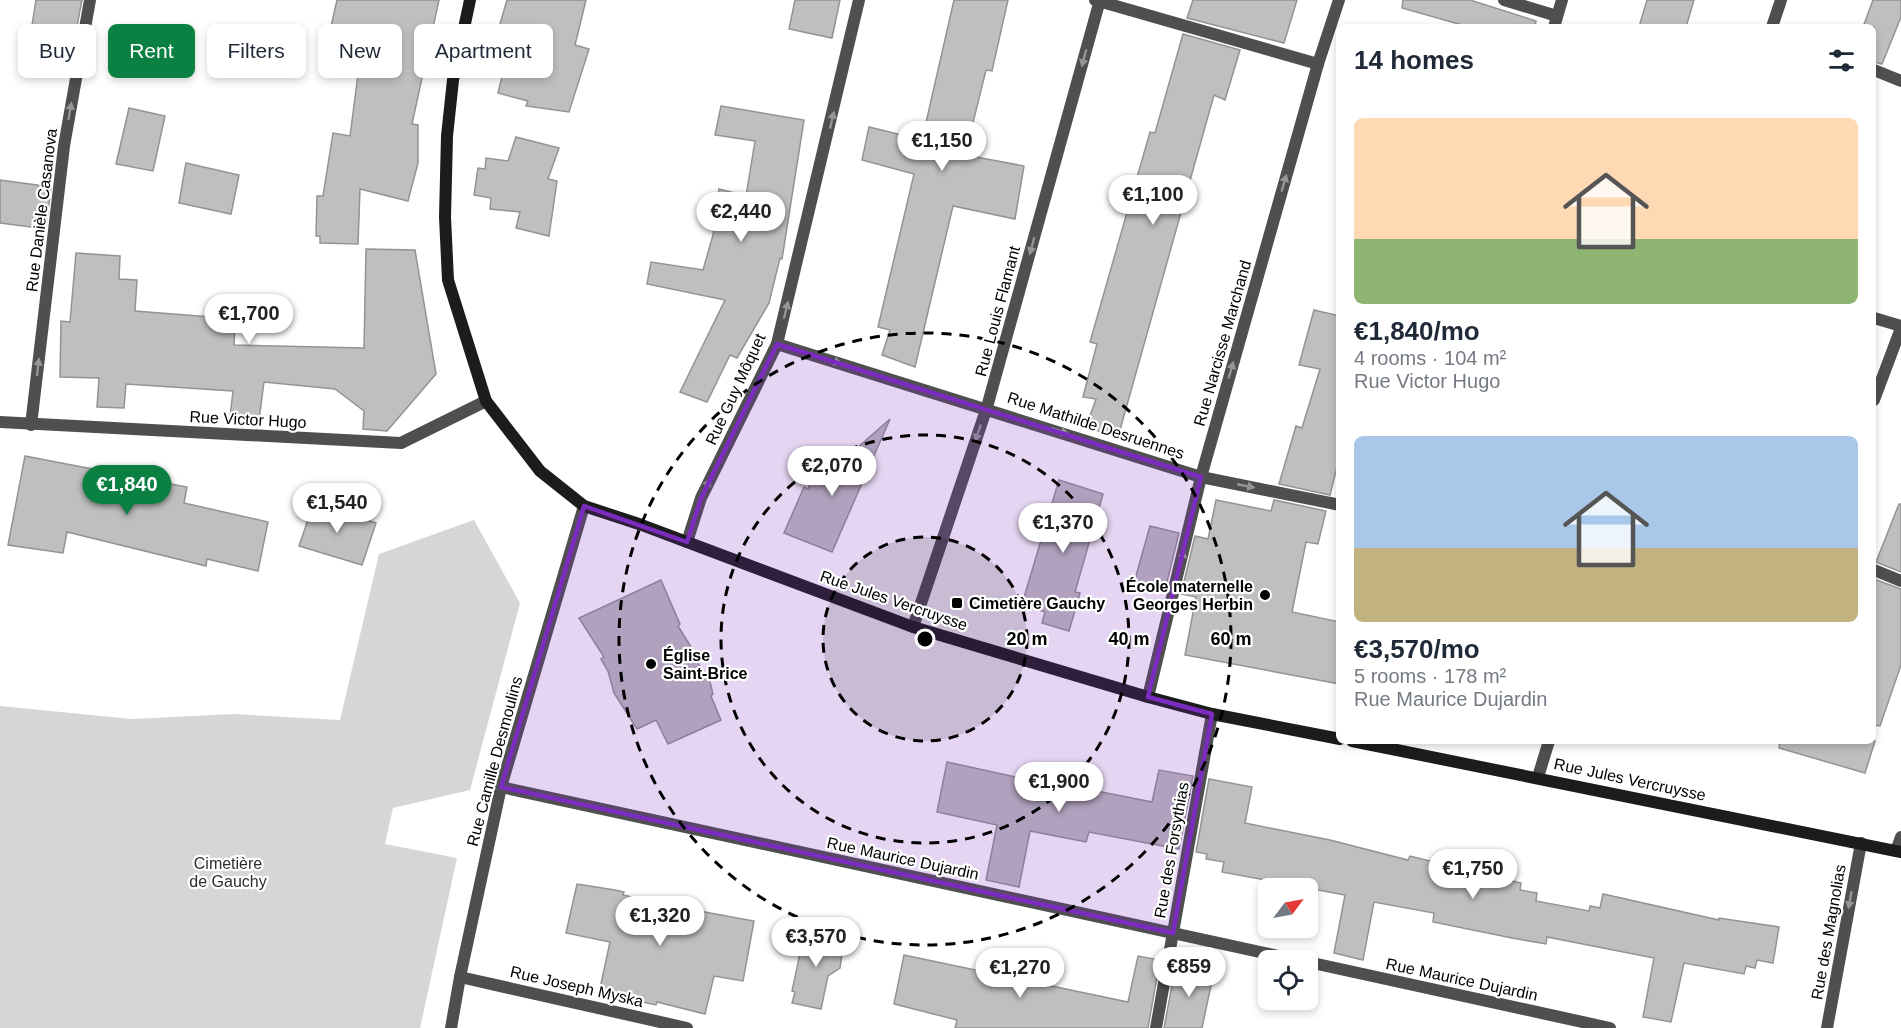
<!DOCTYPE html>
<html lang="en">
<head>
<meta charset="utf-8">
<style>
	body { margin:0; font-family:Helvetica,sans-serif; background:#f6f6f7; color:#1f2937; height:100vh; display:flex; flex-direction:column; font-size:22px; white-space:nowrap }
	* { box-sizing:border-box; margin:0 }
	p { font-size:20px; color:#747a83 }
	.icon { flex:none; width:33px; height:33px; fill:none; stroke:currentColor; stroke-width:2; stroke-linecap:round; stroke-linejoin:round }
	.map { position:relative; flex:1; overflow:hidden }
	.panel { position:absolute; left:1336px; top:24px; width:540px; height:720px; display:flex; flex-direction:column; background:#fff; border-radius:9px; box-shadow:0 3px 9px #0003 }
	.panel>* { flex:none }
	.hud { position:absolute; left:18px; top:24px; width:570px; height:54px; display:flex; gap:12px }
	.needle { width:39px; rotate:58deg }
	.buttons { position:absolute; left:1258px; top:878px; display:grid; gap:12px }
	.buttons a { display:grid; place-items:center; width:60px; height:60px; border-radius:9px; background:#fff; box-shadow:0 3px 9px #0003; font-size:30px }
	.price { position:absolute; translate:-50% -51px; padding:0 14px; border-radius:21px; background:#fff; color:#222; font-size:20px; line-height:39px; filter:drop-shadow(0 2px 3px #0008) }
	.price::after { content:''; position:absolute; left:50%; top:36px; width:18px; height:14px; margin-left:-9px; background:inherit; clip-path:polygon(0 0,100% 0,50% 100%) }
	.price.selected { background:#0b8043; color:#fff }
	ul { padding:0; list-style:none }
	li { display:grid; align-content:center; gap:12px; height:318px; padding:0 18px }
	li span { display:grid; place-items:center; height:186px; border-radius:9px; color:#555 }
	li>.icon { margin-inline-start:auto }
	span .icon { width:108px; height:108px; fill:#fffc; stroke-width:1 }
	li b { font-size:26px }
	h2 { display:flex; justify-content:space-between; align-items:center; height:72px; padding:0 18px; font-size:26px }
	.pill { padding:0 21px; border-radius:9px; background:#fff; box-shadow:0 3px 9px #0003; font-size:21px; line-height:54px }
	.pill.selected { background:#0b8043; color:#fff }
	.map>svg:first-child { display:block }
</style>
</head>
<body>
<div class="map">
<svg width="1901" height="1028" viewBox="0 0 1901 1028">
	<rect width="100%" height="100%" fill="#fff"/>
	<path fill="#d6d6d6" d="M474,520l46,83 -50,187 -77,18 -8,36 72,14 -37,170h-420v-322l132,13 102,-5 106,6 39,-166z"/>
	<g fill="#bfbfbf" stroke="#939393" stroke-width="1.5">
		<path d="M36,0h46l-11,58 -43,-7z"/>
		<path d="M337,0h102l-27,124 6,1v38l-10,38 -48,-12 -2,55 -38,-1v-7h-4l1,-40h6l10,-63 17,3 9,-69 -17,-4 3,-15 -18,-4z"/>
		<path d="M507,0h79l-11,45 14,4 -20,63 -43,-6 2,-5 -30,-8 11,-45 -15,-4z"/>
		<path d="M795,0h45l-8,38 -43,-9z"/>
		<path d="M954,0h54l-16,71 -6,-1 -21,85 59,11 -9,53 -62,-13 -38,161 -33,-12 8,-25 -12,-3 36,-153 -52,-14 7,-33 53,13z"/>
		<path d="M1193,0h104l-13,43 -97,-25z"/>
		<path d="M1403,0h67l66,21 -1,6h-66l-67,-19z"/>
		<path d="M1647,0h47l-8,27h-47z"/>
		<path d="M1873,0h28v17l-19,47 -8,-2v-35h-11z"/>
		<path d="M1183,34l57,16 -15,50 -11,-5 -96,342 -32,-10 10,-28 -13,-2 14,-53 -7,-2 60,-210 5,1z"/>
		<path d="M721,106l83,14 -22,139 -2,-1 -11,45 -32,55 -7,-3 -23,47 -27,-10 45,-92 -78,-16 4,-22 52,8 10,-35 6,-46 27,7 9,-55 -40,-6z"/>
		<path d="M129,108l36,8 -12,55 -37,-7z"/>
		<path d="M516,137l43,11 -11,31 9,2 -8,55 -33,-8 4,-16 -30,-3 1,-11 -17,-3 4,-27 7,1 1,-11 22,3z"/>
		<path d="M186,163l53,12 -8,39 -52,-11z"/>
		<path d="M0,180l51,7 -5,42 -46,-6z"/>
		<path d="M366,249l49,1 21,124 -49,57 -24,-2 1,-18 -29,-22 -71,-7 -5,38 -29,-3 3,-26 -107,-7 -2,24 -27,-1 2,-29 -39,-1 1,-56 9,1 6,-69 44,3 -1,23 18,1 -2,31 76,6 -1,6 25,2 -1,20 130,3z"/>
		<path d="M1314,310l26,6v139l-10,40 -51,-11 17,-58 6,2 18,-59 -21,-4z"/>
		<path d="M890,419l-58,133 -48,-19 20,-46 4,2 10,-24 13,6z"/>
		<path d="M25,456l162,31 -3,16 84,19 -10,49 -51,-12 -1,7 -139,-34 -4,21 -55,-8z"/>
		<path d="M1059,480l44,14 -28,98 5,1 -11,38 -27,-8 3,-11 -23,-8z"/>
		<path d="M1216,500l55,11 3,-11 52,11 -8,33 -12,-2 -14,70 48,10v62l-155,-29 11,-58 -15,-3 14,-58 13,3z"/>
		<path d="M314,502l62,21 -14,42 -63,-19z"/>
		<path d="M1899,504h2v68l-25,-10z"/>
		<path d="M1150,526l29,7 -14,57 -31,-7z"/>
		<path d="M1874,579l27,10v76l-21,61 -6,-1z"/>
		<path d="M661,580l19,44 -2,2 13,21 -2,2 21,33 3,12 -2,2 10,24 -53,24 -12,-24 -19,9 -23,-36 -6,-22 -7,-12 3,-2 -25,-39z"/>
		<path d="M1780,741h95l-10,32 -86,-25z"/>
		<path d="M947,762l114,25 1,-3 90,18 7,-32 34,6 -14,73 -90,-17 -3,10 -56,-11 -11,56 -33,-7 11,-55 -60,-13z"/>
		<path d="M1209,779l43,8 -7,36 85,17 78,20 2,-4 111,27 -1,7 17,3 -1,8 53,10 1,-5 10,2 3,-14 116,26v-2l60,9 -6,36 -16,-3 -2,8 -9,-2 -2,8 -60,-11 -13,59 -28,-5 11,-59 -107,-21 -1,7 -34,-6 -79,-16 1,-9 -60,-11 -11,58 -29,-7 11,-58 -123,-23 2,-10 -18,-3 1,-5 -11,-2z"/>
		<path d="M577,884l38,6 9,2 -1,3 44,10 87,16 -11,60 -29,-5 -9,38 -48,-12 -1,3 -57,-12 11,-51 -44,-9z"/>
		<path d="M805,930l39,9 -4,29 -12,8 -7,33 -29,-6 3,-11 -3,-1z"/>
		<path d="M904,955l224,47 10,-46 22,4 -12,68h-193l2,-8 -63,-16z"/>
		<path d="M1176,964l38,7 -12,57h-38z"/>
	</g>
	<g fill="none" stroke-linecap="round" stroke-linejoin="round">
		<g stroke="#4f4f4f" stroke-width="12">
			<path d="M1095,0l223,64"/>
			<path d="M1504,0l53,16"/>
			<path d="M1554,27l8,-27"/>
			<path d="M1772,27l9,-27"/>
			<path d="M1874,70l27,11"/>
			<path d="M1874,318l27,8"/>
			<path d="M777,344l424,133 139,28"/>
			<path d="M1874,400l27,-72"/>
			<path d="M31,425l33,-279 26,-146"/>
			<path d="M687,542l14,-44 76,-154 82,-344"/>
			<path d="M1874,570l27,11"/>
			<path d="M913,627l74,-220 113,-407"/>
			<path d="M1148,697l53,-220 117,-413 21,-64"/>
			<path d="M1538,777l11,-36"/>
			<path d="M501,787l796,173"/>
			<path d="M1896,851l5,-14"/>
			<path d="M1308,962l302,66"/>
			<path d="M460,977l227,51"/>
			<path d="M451,1028l9,-51 41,-190 83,-281"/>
			<path d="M1156,1028l56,-314"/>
			<path d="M1827,1028l34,-185"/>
		</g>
		<path stroke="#4f4f4f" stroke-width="12" d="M0,422l401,21 85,-42"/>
		<g stroke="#1c1c1c" stroke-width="12">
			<path d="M470,0l-17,80 -6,56 -2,81 3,63 38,121 54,70 44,35 55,18 274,103 235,70 64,17 128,25"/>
			<path d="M1352,741l549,111"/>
		</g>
	</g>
	<defs><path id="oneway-solid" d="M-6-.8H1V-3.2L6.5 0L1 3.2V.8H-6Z" transform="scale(1.5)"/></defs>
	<g fill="#959595">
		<use href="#oneway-solid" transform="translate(1084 58) rotate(105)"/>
		<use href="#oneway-solid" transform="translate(70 111) rotate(-80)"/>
		<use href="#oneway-solid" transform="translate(832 120) rotate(-77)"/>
		<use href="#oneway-solid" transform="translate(1284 183) rotate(-74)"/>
		<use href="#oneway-solid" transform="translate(1032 246) rotate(105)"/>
		<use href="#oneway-solid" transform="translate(786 310) rotate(-76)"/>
		<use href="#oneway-solid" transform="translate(833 361) rotate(17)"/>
		<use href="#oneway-solid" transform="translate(38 367) rotate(-83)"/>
		<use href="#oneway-solid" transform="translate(1231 370) rotate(-74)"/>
		<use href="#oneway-solid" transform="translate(1060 431) rotate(18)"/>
		<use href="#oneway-solid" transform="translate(978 433) rotate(109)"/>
		<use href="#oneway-solid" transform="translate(1246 486) rotate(11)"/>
		<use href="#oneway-solid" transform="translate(706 487) rotate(-64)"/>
		<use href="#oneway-solid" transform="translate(1182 559) rotate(-77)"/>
		<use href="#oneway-solid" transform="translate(1850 900) rotate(100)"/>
	</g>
	<path fill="#7b2cbf" fill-opacity="0.2" stroke="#7b2cbf" stroke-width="4.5" stroke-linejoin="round" d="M777,344l424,133 -53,220 64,17 -39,219 -672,-146 83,-281 103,36 14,-44z"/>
	<circle cx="925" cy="639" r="102" fill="#000" fill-opacity=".12"/>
	<g fill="none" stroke="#000" stroke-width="3" stroke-dasharray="10 8">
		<circle cx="925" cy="639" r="102"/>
		<circle cx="925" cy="639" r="204"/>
		<circle cx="925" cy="639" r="306"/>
	</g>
	<g fill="#000" stroke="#fff" stroke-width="2">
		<circle cx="1265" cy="595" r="6"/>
		<rect x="951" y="597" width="12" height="12" rx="3"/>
		<circle cx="651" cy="664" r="6"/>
	</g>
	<g text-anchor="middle" stroke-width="4.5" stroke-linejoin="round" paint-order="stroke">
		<g font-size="16" fill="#000" stroke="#fff">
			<text transform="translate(41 210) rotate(-83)" y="6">Rue Danièle Casanova</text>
			<text transform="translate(997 311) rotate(-75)" y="6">Rue Louis Flamant</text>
			<text transform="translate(1222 343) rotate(-74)" y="6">Rue Narcisse Marchand</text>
			<text transform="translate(735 389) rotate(-65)" y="6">Rue Guy Môquet</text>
			<text transform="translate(248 419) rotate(3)" y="6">Rue Victor Hugo</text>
			<text transform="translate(1096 425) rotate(18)" y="6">Rue Mathilde Desruennes</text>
			<text transform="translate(894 600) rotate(19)" y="6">Rue Jules Vercruysse</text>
			<text transform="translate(494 761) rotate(-75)" y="6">Rue Camille Desmoulins</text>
			<text transform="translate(1630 779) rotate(12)" y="6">Rue Jules Vercruysse</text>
			<text transform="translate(1171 850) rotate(-80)" y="6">Rue des Forsythias</text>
			<text transform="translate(903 858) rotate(12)" y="6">Rue Maurice Dujardin</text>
			<text transform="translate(1828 932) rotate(-80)" y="6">Rue des Magnolias</text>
			<text transform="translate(1462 979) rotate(12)" y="6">Rue Maurice Dujardin</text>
			<text transform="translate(577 986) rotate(13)" y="6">Rue Joseph Myska</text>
		</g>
		<g font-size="16" font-weight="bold" fill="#000" stroke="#fff" text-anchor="start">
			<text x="1253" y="592" text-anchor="end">École maternelle<tspan x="1253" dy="18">Georges Herbin</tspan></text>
			<text x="969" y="609">Cimetière Gauchy</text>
			<text x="663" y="661">Église<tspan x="663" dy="18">Saint-Brice</tspan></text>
		</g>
		<g font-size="16" fill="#2d2d2d" stroke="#fff">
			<text x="228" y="869">Cimetière<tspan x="228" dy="18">de Gauchy</tspan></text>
		</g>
	</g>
	<circle cx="925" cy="639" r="9" fill="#000" stroke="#fff" stroke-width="3"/>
	<g font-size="18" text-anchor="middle" font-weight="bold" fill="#000" stroke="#fff" stroke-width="4.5" stroke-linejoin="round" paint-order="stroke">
		<text x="1027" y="645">20 m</text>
		<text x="1129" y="645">40 m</text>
		<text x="1231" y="645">60 m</text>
	</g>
</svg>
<div class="buttons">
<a><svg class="needle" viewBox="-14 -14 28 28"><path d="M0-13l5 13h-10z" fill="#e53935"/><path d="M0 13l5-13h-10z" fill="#747a83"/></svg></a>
<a><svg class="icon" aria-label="locate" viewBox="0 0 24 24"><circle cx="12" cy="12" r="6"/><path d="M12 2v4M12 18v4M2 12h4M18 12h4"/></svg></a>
</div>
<b class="price" style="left:942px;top:172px">€1,150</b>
<b class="price" style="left:1153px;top:226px">€1,100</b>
<b class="price" style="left:741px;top:243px">€2,440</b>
<b class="price" style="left:249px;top:345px">€1,700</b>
<b class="price" style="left:832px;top:497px">€2,070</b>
<b class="price selected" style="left:127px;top:516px">€1,840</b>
<b class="price" style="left:337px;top:534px">€1,540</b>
<b class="price" style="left:1063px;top:554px">€1,370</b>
<b class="price" style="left:1059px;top:813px">€1,900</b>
<b class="price" style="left:1473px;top:900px">€1,750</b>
<b class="price" style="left:660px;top:947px">€1,320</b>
<b class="price" style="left:816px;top:968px">€3,570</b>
<b class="price" style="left:1189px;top:998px">€859</b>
<b class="price" style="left:1020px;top:999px">€1,270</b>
<div class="hud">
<a class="pill">Buy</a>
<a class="pill selected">Rent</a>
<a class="pill">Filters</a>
<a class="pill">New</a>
<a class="pill">Apartment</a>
</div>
<section class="panel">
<h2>14 homes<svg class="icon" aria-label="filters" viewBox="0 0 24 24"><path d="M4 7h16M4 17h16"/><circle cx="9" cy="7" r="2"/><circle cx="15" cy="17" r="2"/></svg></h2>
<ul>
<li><span style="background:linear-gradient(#ffd9b3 65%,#8fb573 0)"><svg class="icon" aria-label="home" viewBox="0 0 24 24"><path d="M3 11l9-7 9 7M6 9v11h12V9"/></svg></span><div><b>€1,840/mo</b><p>4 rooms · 104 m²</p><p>Rue Victor Hugo</p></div></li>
<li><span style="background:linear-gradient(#a9c7e8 60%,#c2b280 0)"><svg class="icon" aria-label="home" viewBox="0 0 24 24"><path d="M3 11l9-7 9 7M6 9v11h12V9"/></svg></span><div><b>€3,570/mo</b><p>5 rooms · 178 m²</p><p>Rue Maurice Dujardin</p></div></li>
</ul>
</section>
</div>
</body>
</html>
